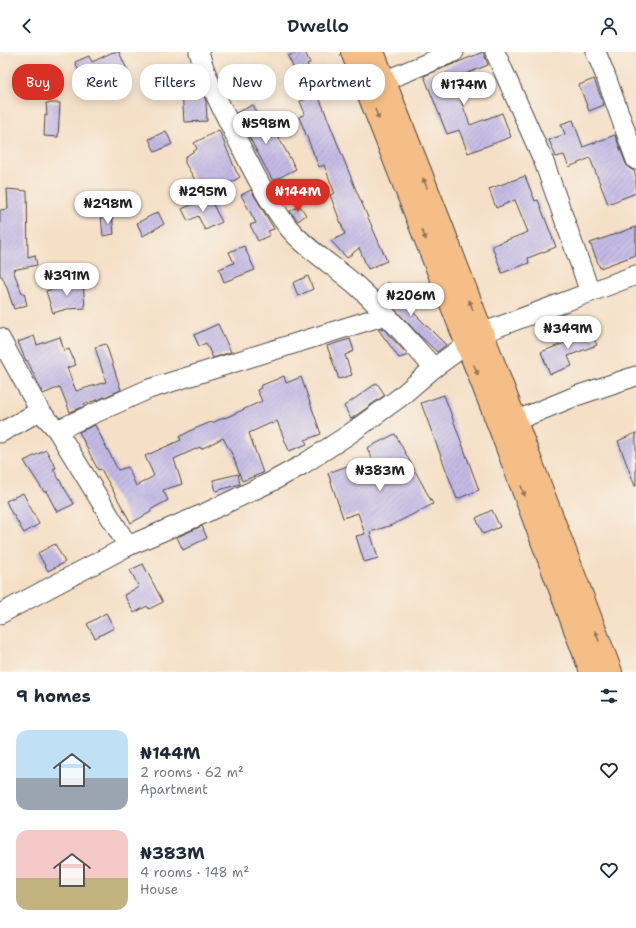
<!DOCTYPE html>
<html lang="en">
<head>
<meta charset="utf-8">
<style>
	body { margin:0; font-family:"Shantell Sans",sans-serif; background:#f6f6f7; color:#1f2937; height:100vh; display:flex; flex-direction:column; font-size:15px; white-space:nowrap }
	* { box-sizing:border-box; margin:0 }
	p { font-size:13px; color:#747a83 }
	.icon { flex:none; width:22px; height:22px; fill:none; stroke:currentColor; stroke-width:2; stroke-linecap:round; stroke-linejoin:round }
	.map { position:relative; height:620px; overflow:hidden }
	.side { display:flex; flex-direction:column; background:#fff; flex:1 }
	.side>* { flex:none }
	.hud { position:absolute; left:12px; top:12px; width:400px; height:36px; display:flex; gap:8px }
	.price { position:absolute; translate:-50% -34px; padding:0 9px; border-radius:14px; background:#fff; color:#222; font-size:13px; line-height:26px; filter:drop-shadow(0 1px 2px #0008) }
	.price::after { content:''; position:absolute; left:50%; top:24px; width:12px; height:9px; margin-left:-6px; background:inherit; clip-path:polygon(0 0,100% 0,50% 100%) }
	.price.on { background:#d93025; color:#fff }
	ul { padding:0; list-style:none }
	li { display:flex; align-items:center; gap:12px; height:100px; padding:0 16px }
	li span { display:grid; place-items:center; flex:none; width:112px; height:80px; border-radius:12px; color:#555 }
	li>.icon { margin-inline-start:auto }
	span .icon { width:48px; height:48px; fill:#fffc; stroke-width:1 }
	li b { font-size:17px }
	h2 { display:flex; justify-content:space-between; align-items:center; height:48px; padding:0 16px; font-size:17px }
	.tag { padding:0 14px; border-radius:16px; background:#fff; box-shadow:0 2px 10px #0003; font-size:14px; line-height:36px }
	.tag.on { background:#d93025; color:#fff }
	header { display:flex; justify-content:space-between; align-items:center; height:52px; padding:0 16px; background:#fff; font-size:18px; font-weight:600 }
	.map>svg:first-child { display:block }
</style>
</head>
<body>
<header><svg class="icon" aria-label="back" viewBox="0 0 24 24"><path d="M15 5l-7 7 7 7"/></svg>Dwello<svg class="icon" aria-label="person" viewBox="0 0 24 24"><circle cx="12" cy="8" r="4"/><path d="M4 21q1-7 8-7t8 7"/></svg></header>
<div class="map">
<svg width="636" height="620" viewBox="0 0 636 620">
	<defs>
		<pattern id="building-hatch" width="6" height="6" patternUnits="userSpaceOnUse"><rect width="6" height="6" fill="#c3bae5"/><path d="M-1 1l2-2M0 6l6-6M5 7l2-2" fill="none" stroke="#a8a0c5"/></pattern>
	</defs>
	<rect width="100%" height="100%" fill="#f7f3e8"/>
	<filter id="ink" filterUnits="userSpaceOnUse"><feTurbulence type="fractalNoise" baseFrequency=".025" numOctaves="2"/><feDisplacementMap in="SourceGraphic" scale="8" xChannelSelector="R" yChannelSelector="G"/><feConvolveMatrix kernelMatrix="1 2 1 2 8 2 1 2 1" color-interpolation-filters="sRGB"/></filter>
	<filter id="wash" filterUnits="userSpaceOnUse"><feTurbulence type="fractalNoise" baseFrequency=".012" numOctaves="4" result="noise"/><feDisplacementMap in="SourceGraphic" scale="16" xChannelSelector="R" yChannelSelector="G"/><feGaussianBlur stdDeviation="0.9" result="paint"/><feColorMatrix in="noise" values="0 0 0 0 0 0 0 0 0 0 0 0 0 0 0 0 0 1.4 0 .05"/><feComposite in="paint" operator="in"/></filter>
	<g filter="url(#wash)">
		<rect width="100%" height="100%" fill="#f5dfc6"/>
		<g id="blocks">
			<g fill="url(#building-hatch)">
				<path d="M113,0h6l12,26 -12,5 -2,-6 -30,13 -12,-28 14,-6 3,6z"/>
				<path d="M298,0h7l5,11 -3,1 7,17 -2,1 11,25 33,83 31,71 -19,8 -9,-21 -12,10 -16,-17 14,-7 -15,-39 5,-2 -1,-2 -10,-26 -5,2 -20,-50 6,-3 -5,-13 7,-2 -19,-43z"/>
				<path d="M483,0l5,13 -35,14 17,46 32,-12 9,24 -43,16 -9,-23 -12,4 -23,-58z"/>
				<path d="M594,27l10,26 -15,6 -10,-26z"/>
				<path d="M201,37l5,12 1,20 -23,1 -2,-32z"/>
				<path d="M46,51h14l-2,34 -14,-1 1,-21 2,1z"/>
				<path d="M253,53l15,30 7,-4 21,38 -23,12 -37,-68z"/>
				<path d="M573,68l10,27 32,-12 11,29 3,4 5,3 2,6v16l-28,11 -18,-46 -21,9 -5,-12 -8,2 -7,-17 16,-6 -4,-10z"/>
				<path d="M219,78l17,41 4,6 -34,21 -21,-35v-6l12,-8 -3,-6z"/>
				<path d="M166,79l6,13 -17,8 -6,-13z"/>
				<path d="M525,124l10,25 3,-1 18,47 -28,11 1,5 -27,10 -10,-27 36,-14 -13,-32 -19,8 -7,-19z"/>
				<path d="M7,137l20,2 1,66 7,-2 2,10 -24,5 9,23h2l3,12 -13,4 -7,-21 -5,-12h-2v-66l8,-1z"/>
				<path d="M251,138l23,39 -6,2 2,4 -12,6 -8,-16 6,-2 -15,-28z"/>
				<path d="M209,145l13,25 -17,8 -7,-14 -10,5 -6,-12z"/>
				<path d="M300,154l6,9 -8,6 -8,-10z"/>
				<path d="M158,160l6,12 -21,12 -6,-13z"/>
				<path d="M112,162l2,20 -11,2 -2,-20z"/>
				<path d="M636,175v28l-36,13 -10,-25z"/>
				<path d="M244,194l11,24 -31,12 -5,-13 15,-6 -5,-11z"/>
				<path d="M308,224l5,13 -15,7 -5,-13z"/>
				<path d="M83,230l2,26 -18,1 -14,4 -7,-22 27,-8z"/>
				<path d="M387,230l13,11 -3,3 49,49 -9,7 -20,-19 -39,-42z"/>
				<path d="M218,272l13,28 -18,6 -7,-15 -7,3 -5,-11z"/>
				<path d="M587,273l10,20 -29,11 4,10 -22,8 -9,-22 34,-13 -3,-8z"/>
				<path d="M383,276l5,6 20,21 -9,3 -21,-29z"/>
				<path d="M34,284l3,9 23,-8 4,14 5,-2 7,16 -9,3 9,23 30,-9 -11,-35 11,-3 15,46 -21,9 -16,5 1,2 -15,6 -10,-25 -17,7 -16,-34 -1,1 -8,-19z"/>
				<path d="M350,287l4,12 -9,4 7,20 -13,4 -12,-33z"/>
				<path d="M284,324l2,7 15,-6 20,57 -16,6 2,4 -18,7 -12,-30 -5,3 -1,-1 -22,10 14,40 -21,8 -9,-25 -10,-18 -22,11 -1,-2 -26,12 8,25 -19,6 5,10 -18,10 1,2 -20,11 -30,-54 -3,1 -19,-38 16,-7 23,45 10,-3 8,19 18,-10 -9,-20 36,-16 -2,-3 13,-7 19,-8 1,1 13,-6v1l37,-17 -5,-11 4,-2 -1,-2z"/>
				<path d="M377,331l8,12 -34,24 -7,-13z"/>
				<path d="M444,343l35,95 -22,9 -36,-96z"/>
				<path d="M636,381v53h-1l-17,-45z"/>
				<path d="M395,382l38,70 -41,21 -22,7 8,26 -14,4 -8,-26 9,-2 -7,-21 -15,5 -15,-45 25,-9 5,14 21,-6 -12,-24z"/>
				<path d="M46,398l10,18 -3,1 21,35 -17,8 -11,-21 -2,1 -20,-31z"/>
				<path d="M238,422l2,10 -24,7 -3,-11z"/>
				<path d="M23,441l16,31 -15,9 -11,-19h-1l-6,-13z"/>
				<path d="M492,458l8,17 -17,7 -7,-16z"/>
				<path d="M202,474l5,12 -24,12 -6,-13z"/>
				<path d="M55,492l10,18 -17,9 -10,-18z"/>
				<path d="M143,512l20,38 -14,7 -2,-3 -13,7 -10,-18 15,-8 -9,-17z"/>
				<path d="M106,561l8,15 -19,10 -8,-14z"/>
			</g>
		</g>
	</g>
	<g filter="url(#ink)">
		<use href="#blocks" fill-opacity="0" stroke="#494642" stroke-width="1"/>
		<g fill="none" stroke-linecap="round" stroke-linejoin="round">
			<g stroke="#494642" stroke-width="21">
				<g id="minor">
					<path d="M199,0c8,29 23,56 36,83 16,32 31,64 53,92 20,24 47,39 69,59 28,25 52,55 77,82"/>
					<path d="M495,0l49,110 46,130"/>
					<path d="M596,0l10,25 30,83"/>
					<path d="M384,29l70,-29"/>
					<path d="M0,286l40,73 17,19 71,116"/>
					<path d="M515,369l61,-25 60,-20"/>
					<path d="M57,378l92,-41 237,-74"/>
					<path d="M0,381l40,-22"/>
					<path d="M0,562l128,-68 75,-32 68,-32 31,-17 46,-30 51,-37 35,-30 48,-35 154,-58"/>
				</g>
			</g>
			<g stroke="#494642" stroke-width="24">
				<g id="major">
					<path d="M352,0l147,374 92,246"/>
					<path d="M373,0l69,175 169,445"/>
				</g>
			</g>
			<use href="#minor" stroke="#fff" stroke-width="19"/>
			<use href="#major" stroke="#f6be87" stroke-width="22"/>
		</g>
		<defs><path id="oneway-solid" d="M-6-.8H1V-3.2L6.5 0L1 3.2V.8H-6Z"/></defs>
		<g fill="#907459">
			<use href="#oneway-solid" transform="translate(377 62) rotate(68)"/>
			<use href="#oneway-solid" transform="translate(425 131) rotate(-112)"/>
			<use href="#oneway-solid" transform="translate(424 183) rotate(69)"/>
			<use href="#oneway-solid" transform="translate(471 253) rotate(-110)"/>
			<use href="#oneway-solid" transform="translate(476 318) rotate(68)"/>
			<use href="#oneway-solid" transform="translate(523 439) rotate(70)"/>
			<use href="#oneway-solid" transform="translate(597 584) rotate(-111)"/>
		</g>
	</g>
</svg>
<b class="price" style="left:464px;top:54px">₦174M</b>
<b class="price" style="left:266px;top:93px">₦598M</b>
<b class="price" style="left:203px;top:161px">₦295M</b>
<b class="price on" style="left:298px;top:161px">₦144M</b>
<b class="price" style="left:108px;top:173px">₦298M</b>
<b class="price" style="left:67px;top:245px">₦391M</b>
<b class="price" style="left:411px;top:265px">₦206M</b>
<b class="price" style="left:568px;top:298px">₦349M</b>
<b class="price" style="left:380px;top:440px">₦383M</b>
<div class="hud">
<a class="tag on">Buy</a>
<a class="tag">Rent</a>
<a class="tag">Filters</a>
<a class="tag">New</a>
<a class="tag">Apartment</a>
</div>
</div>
<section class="side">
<h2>9 homes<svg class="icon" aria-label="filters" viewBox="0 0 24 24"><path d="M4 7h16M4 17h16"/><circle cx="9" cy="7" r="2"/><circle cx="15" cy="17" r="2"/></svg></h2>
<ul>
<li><span style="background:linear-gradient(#bfe0f5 60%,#9aa5b1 0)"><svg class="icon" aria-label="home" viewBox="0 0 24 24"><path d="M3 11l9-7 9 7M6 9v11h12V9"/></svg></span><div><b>₦144M</b><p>2 rooms · 62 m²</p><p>Apartment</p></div><svg class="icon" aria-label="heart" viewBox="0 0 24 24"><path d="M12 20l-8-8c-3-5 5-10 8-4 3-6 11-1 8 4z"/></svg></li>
<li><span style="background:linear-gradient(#f6c9c9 60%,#c2b280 0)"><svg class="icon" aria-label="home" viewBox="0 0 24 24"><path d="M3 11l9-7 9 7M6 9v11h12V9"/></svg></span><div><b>₦383M</b><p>4 rooms · 148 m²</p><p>House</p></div><svg class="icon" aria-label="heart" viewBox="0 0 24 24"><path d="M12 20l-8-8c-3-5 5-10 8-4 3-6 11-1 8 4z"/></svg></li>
</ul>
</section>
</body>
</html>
